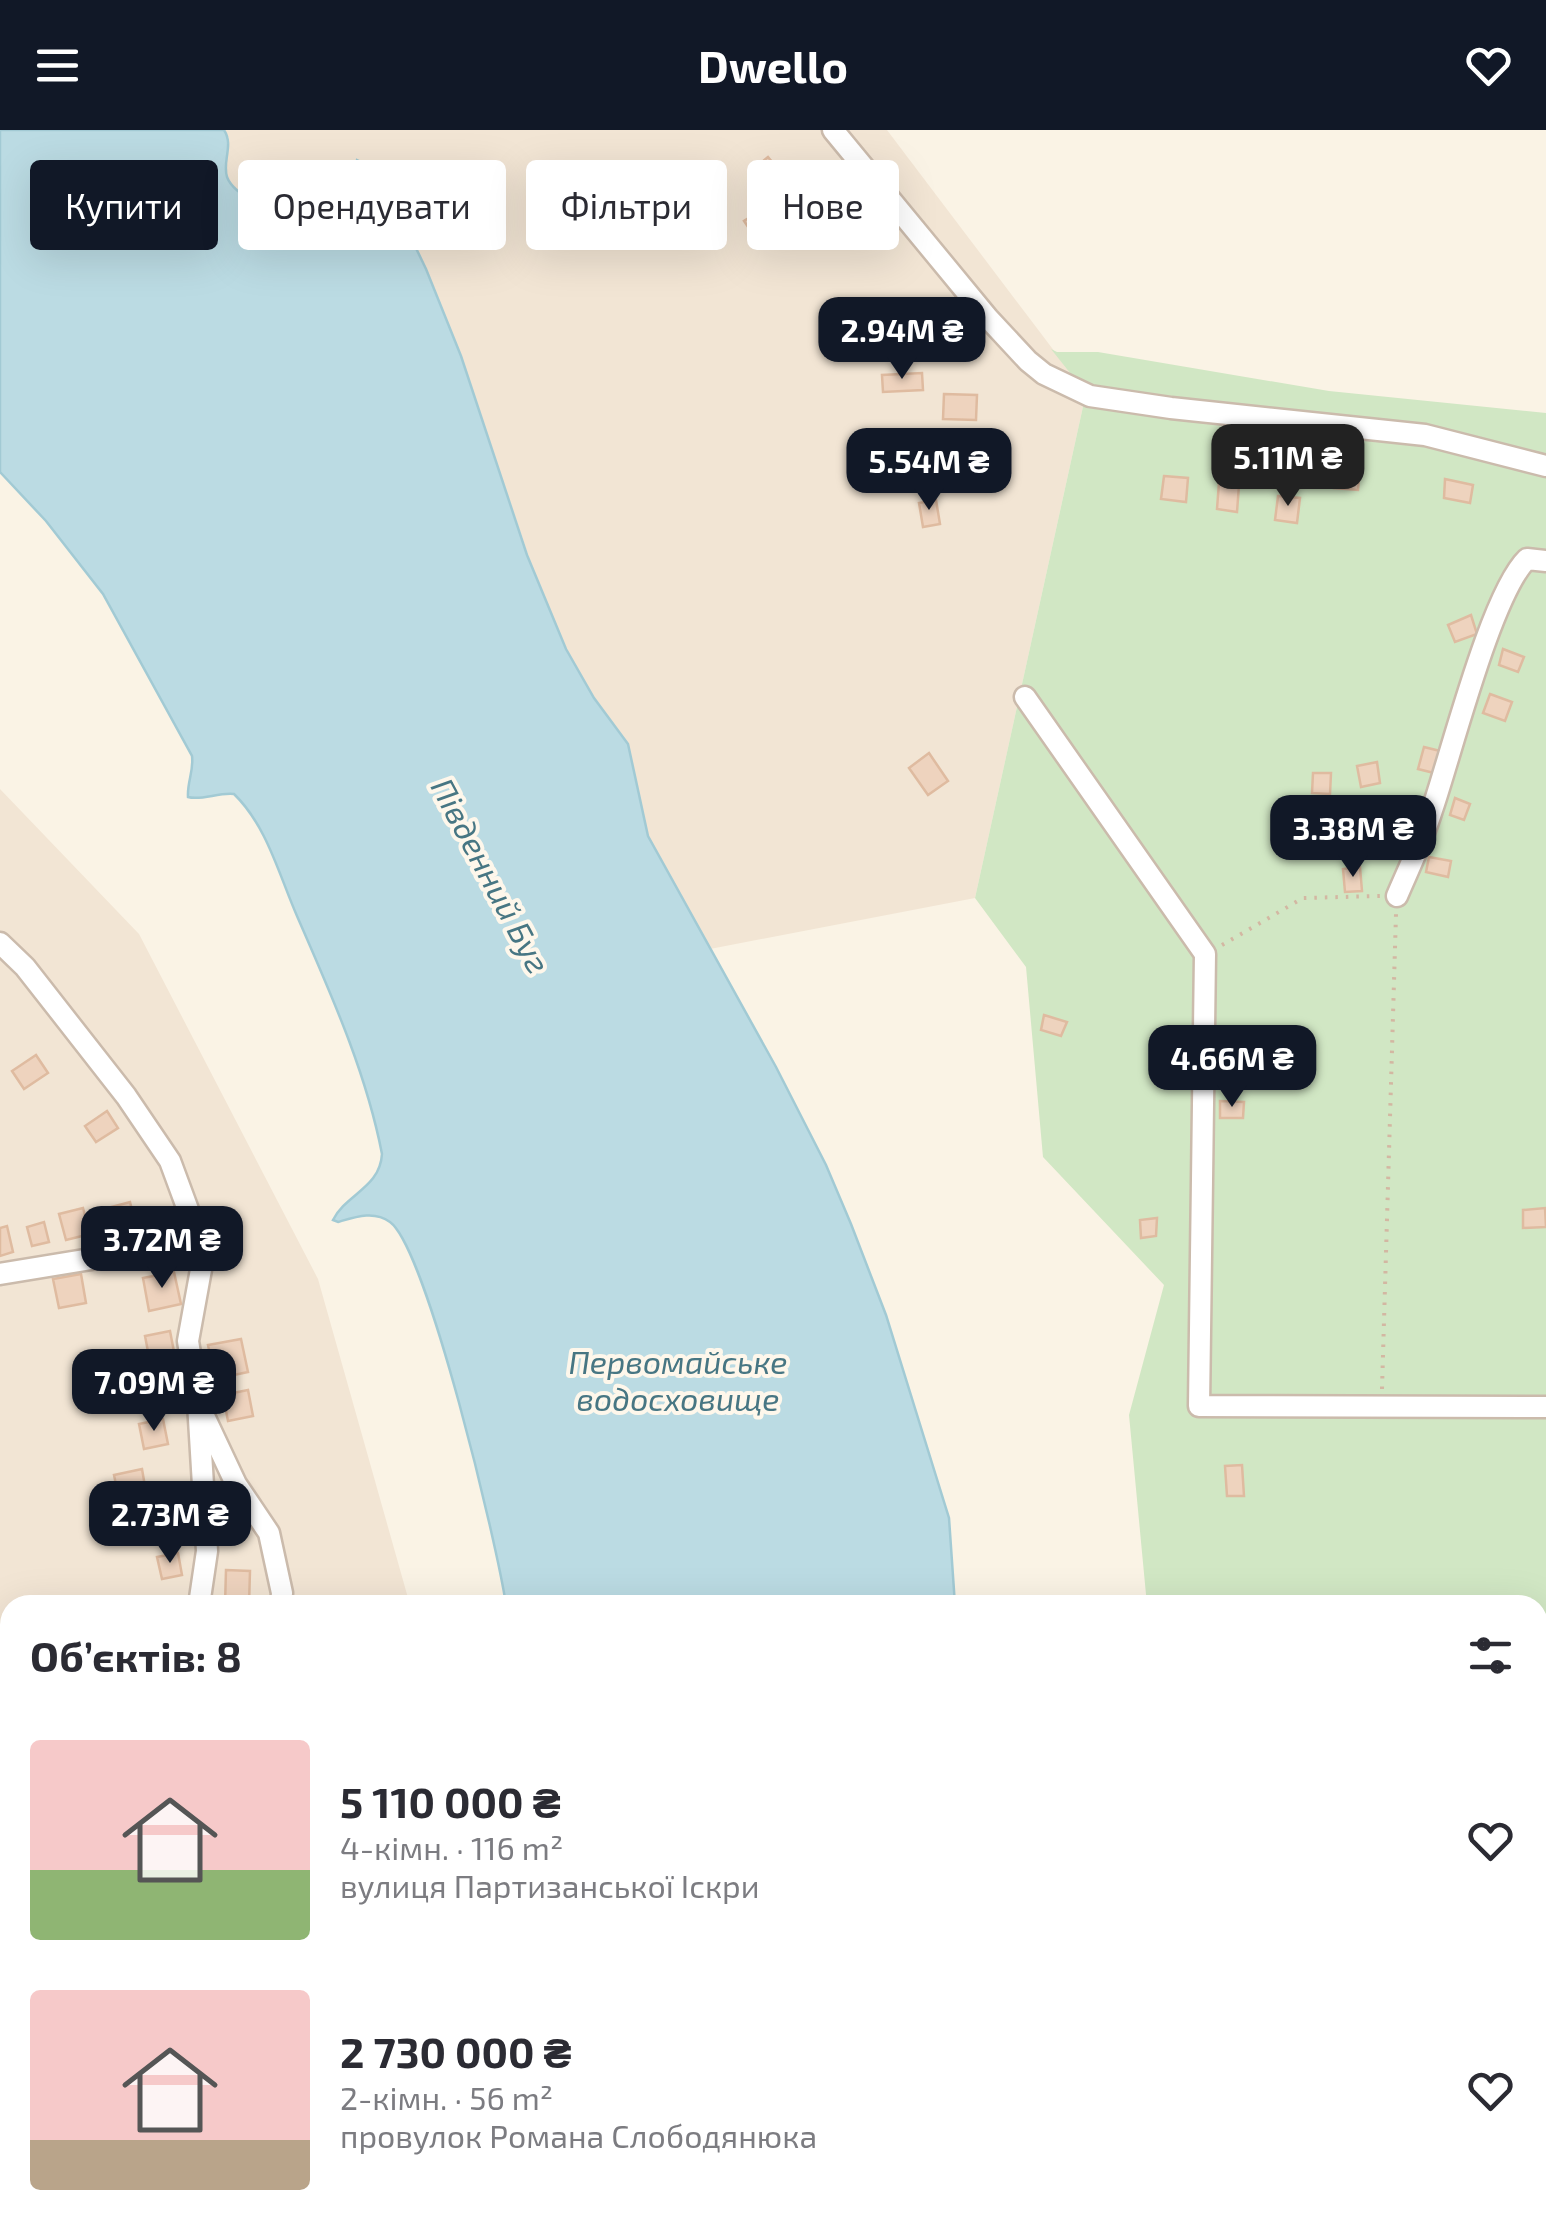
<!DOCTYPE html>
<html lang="uk">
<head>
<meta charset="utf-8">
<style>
	body { margin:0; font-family:"Exo 2",sans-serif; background:#f7f7f7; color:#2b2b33; height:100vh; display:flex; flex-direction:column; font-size:38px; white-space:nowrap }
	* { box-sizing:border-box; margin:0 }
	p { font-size:32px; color:#7c7c81 }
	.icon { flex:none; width:55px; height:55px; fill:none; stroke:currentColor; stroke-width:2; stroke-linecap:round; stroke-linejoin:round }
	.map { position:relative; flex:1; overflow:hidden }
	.details { position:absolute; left:0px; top:1465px; width:1548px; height:640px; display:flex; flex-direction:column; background:#fff; border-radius:30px 30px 0 0; box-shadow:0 10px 40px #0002 }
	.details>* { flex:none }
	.guide { position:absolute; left:30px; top:30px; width:1000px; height:90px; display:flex; gap:20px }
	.price { position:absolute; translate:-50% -85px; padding:0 22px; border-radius:20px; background:#111827; color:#fff; font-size:32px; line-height:65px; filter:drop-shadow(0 2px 5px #0008) }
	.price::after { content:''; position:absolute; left:50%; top:60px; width:30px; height:22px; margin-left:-15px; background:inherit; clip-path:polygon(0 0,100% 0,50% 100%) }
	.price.selected { background:#222; color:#fff }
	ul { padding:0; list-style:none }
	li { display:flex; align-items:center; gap:30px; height:250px; padding:0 30px }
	li span { display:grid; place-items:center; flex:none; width:280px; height:200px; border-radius:10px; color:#555 }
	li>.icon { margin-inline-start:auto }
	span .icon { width:120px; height:120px; fill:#fffc; stroke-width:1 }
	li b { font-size:42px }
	h2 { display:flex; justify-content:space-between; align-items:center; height:120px; padding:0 30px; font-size:42px }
	.chip { padding:0 35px; border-radius:10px; background:#fff; box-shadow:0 10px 40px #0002; font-size:35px; line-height:90px }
	.chip.selected { background:#111827; color:#fff }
	header { display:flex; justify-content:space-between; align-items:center; height:130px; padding:0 30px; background:#111827; color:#fff; font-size:45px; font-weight:700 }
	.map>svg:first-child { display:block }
</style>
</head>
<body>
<header><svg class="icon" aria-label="menu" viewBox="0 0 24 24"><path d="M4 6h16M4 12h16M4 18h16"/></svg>Dwello<svg class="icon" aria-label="heart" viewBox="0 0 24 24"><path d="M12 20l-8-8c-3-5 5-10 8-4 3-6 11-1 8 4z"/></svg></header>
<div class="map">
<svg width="1546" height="2105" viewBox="0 0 1546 2105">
	<rect width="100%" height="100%" fill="#faf3e5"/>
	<g fill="#f2e5d4">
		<path d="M224,0h663l199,263 -111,505 -265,51 -62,-113 -20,-92 -48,-67 -40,-87 -79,-234 -70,-160 -19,-28 -15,22 -1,15 -8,17 -15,11 -68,-26 -23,-13 -13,-13 -3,-9 3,-34z"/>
		<path d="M0,659l139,145 179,345 92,326h-400v620l461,2 -90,8h-381z"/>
	</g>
	<g fill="#d1e7c4">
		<path d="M1051,219l6,3h41l231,39 217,22v1822h-377v-10h369v-620h-391l-18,-190 35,-130 -121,-128 -17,-190 -51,-69 111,-505z"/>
		<path d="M104,2095h273l16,9 78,-7 -1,8h-361z"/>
	</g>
	<g fill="#bbdbe3" stroke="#a2cad4" stroke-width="2.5">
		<path d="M0,0h224c10,15 -2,31 3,47 10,27 80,46 106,56 33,-12 18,-49 24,-73l15,8 19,28 35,73 35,87 66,199 39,94 28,49 34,46 20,92 128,231 50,98 25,59 35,91 63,203 6,87h-449c-8,-57 -79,-356 -116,-383 -16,-12 -35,-5 -52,0l-5,-2c13,-26 47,-32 49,-66 -16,-83 -52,-162 -85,-238 -18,-41 -30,-90 -63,-122 -15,-2 -33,7 -46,3 -1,-15 6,-26 4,-41l-89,-162 -57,-73 -46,-49z"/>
		<path d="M491,2095h403l-1,10h-403z"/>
	</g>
	<g fill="#eed3be" stroke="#dfbba0" stroke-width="2.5">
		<path d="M768,27l23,28 -17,13 -22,-28z"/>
		<path d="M768,76l12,17 -24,16 -12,-18z"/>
		<path d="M922,243l1,17 -40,2 -1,-17z"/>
		<path d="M944,264l33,1 -1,25 -33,-1z"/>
		<path d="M1337,336l23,2 -2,22 -24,-2z"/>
		<path d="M1164,346l24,2 -2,24 -25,-3z"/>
		<path d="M1445,349l28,6 -3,18 -26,-5z"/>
		<path d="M1219,352l20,3 -2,27 -20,-3z"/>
		<path d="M1278,366l22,2 -3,25 -22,-3z"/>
		<path d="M936,370l4,24 -17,3 -4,-24z"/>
		<path d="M1471,485l6,19 -22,8 -7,-17z"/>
		<path d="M1503,519l21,8 -6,15 -19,-7z"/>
		<path d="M1490,564l22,8 -7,19 -22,-8z"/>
		<path d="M1424,617l16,4 -6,22 -16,-4z"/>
		<path d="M929,623l19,28 -20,14 -19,-27z"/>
		<path d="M1377,632l3,21 -19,4 -4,-21z"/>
		<path d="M1313,643h18l-1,21 -18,-1z"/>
		<path d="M1455,668l15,6 -6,16 -14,-5z"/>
		<path d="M1429,727l22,4 -3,16 -22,-5z"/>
		<path d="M1360,737l2,24 -17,1 -2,-23z"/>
		<path d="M1044,885l23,7 -6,14 -20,-6z"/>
		<path d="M36,925l12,18 -24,16 -12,-18z"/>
		<path d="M1220,971l24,1 -1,16h-23z"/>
		<path d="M107,981l11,17 -22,14 -11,-16z"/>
		<path d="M130,1072l6,24 -22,6 -6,-24z"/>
		<path d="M83,1078l7,26 -24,6 -7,-26z"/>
		<path d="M1545,1078l1,19 -23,1v-18z"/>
		<path d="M1157,1088l-1,18 -15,2 -1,-18z"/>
		<path d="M44,1092l5,20 -17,4 -5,-19z"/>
		<path d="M7,1096l6,26 -13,4v-28z"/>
		<path d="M174,1142l7,32 -32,7 -6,-33z"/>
		<path d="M81,1144l5,29 -27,5 -6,-29z"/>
		<path d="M170,1201l5,26 -25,5 -5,-26z"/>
		<path d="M241,1209l7,33 -33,7 -7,-34z"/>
		<path d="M166,1244l5,26 -24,5 -5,-25z"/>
		<path d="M248,1260l5,26 -25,5 -5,-26z"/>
		<path d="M163,1289l5,25 -24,5 -5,-25z"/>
		<path d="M1242,1335l2,31h-17l-2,-30z"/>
		<path d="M142,1339l5,29 -27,6 -6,-29z"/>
		<path d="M178,1423l4,22 -20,4 -5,-22z"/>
		<path d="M226,1440l24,1 -1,34h-24z"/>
		<path d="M10,1826v32h-10v-31z"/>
		<path d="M0,1977l10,1v29l-10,-2z"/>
		<path d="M0,2025h10v31l-10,1z"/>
	</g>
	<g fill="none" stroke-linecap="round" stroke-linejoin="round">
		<g stroke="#cbbbac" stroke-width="25">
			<g id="minor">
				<path d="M833,0l155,188 40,43 16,13 46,22 81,12 254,27 121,31"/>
				<path d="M1025,567l180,257 -6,452 347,1"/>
				<path d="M1397,766c12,-28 26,-57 35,-86 19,-55 59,-216 95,-251l19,2"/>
				<path d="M0,813l25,24 101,129 44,65 34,92 -16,88 10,62 9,148 -8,54"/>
				<path d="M0,1144l200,-33"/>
				<path d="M204,1286l32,68 33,49 13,60 -1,12"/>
				<path d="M0,1582l10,2"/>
				<path d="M0,1821h10"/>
				<path d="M0,1949l10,1"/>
			</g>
		</g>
		<g stroke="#d3b7a2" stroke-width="4" stroke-dasharray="2.5 8" stroke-linecap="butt">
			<path d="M1222,815l81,-47 77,-2"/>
			<path d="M1382,1259l14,-475"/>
		</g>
		<use href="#minor" stroke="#fff" stroke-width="20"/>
	</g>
	<g text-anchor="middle" stroke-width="8" stroke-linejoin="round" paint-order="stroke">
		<g font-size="32" font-style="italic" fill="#477683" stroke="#fef7eb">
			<text transform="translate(490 746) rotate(62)" y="11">Південний Буг</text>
			<text x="678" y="1244">Первомайське<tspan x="678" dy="37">водосховище</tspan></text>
		</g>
	</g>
</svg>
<b class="price" style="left:902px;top:252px">2.94M ₴</b>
<b class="price selected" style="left:1288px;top:379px">5.11M ₴</b>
<b class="price" style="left:929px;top:383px">5.54M ₴</b>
<b class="price" style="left:1353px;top:750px">3.38M ₴</b>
<b class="price" style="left:1232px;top:980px">4.66M ₴</b>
<b class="price" style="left:162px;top:1161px">3.72M ₴</b>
<b class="price" style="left:154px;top:1304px">7.09M ₴</b>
<b class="price" style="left:170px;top:1436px">2.73M ₴</b>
<div class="guide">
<a class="chip selected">Купити</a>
<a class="chip">Орендувати</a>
<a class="chip">Фільтри</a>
<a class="chip">Нове</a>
</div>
<section class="details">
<h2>Об’єктів: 8<svg class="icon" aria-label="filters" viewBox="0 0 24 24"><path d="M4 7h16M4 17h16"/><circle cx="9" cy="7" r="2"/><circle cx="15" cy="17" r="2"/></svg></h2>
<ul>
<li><span style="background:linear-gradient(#f6c9c9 65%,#8fb573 0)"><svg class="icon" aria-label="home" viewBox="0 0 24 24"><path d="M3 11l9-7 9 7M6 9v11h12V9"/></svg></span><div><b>5 110 000 ₴</b><p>4-кімн. · 116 m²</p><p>вулиця Партизанської Іскри</p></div><svg class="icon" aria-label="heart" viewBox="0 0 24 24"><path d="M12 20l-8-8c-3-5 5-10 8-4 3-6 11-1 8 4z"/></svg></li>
<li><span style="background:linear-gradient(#f6c9c9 75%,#b9a48a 0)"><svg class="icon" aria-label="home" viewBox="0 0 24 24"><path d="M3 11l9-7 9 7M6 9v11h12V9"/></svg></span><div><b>2 730 000 ₴</b><p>2-кімн. · 56 m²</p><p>провулок Романа Слободянюка</p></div><svg class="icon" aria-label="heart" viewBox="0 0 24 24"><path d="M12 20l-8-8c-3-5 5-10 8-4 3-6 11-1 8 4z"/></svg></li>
</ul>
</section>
</div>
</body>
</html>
